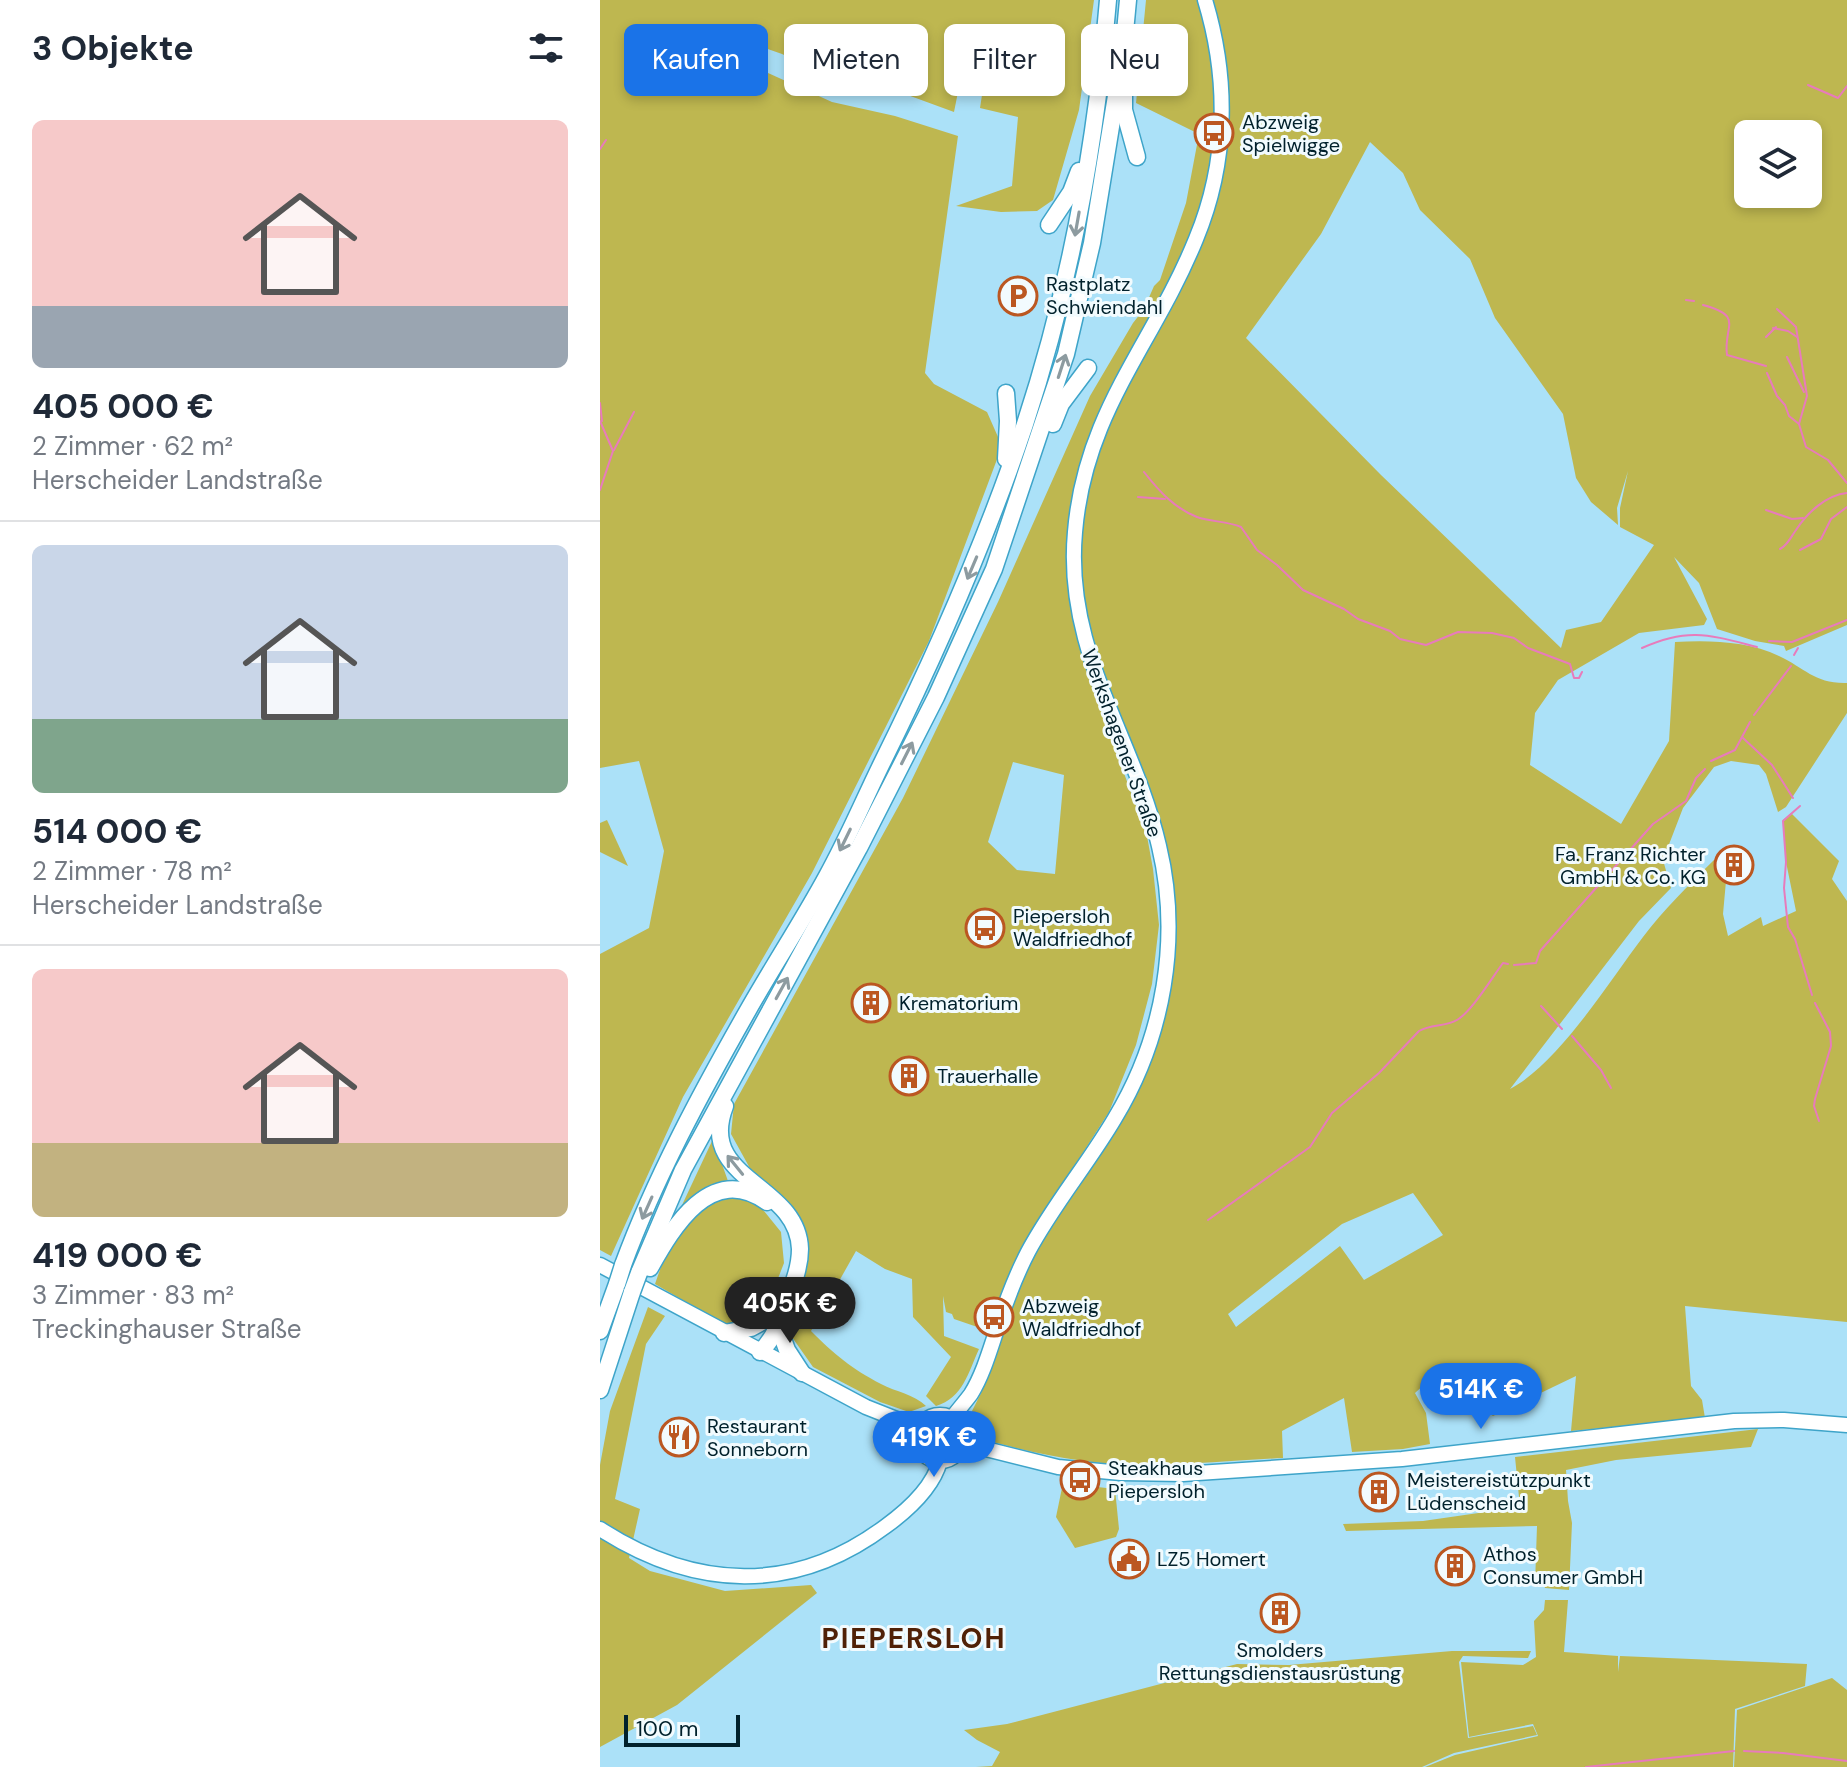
<!DOCTYPE html>
<html lang="de">
<head>
<meta charset="utf-8">
<style>
	body { margin:0; font-family:"DM Sans",sans-serif; background:#f2f2f3; color:#1f2937; height:100vh; display:flex; flex-direction:column; font-size:30px; white-space:nowrap }
	* { box-sizing:border-box; margin:0 }
	p { font-size:26px; color:#747a83 }
	.icon { flex:none; width:44px; height:44px; fill:none; stroke:currentColor; stroke-width:2; stroke-linecap:round; stroke-linejoin:round }
	.map { position:relative; flex:1; overflow:hidden }
	.drawer { display:flex; flex-direction:column; background:#fff; width:600px }
	.drawer>* { flex:none }
	.guide { position:absolute; left:24px; top:24px; width:760px; height:72px; display:flex; gap:16px }
	.buttons { position:absolute; left:1134px; top:120px; display:grid; gap:16px }
	.buttons a { display:grid; place-items:center; width:88px; height:88px; border-radius:12px; background:#fff; box-shadow:0 4px 12px #0003; font-size:40px }
	.scale { position:absolute; left:24px; bottom:20px; width:116px; box-sizing:border-box; padding-left:8px; border:4px solid #01212c; border-top:0; font-size:22px; line-height:28px; white-space:nowrap; color:#01212c; -webkit-text-stroke:6px #f2fbfe; paint-order:stroke }
	.price { position:absolute; translate:-50% -68px; padding:0 18px; border-radius:28px; background:#1a73e8; color:#fff; font-size:26px; line-height:52px; filter:drop-shadow(0 2px 4px #0008) }
	.price::after { content:''; position:absolute; left:50%; top:48px; width:24px; height:18px; margin-left:-12px; background:inherit; clip-path:polygon(0 0,100% 0,50% 100%) }
	.price.active { background:#222; color:#fff }
	ul { padding:0; list-style:none }
	li { display:grid; align-content:center; gap:16px; height:424px; padding:0 32px }
	li+li { border-top:2px solid #e0e1e3 }
	li span { display:grid; place-items:center; height:248px; border-radius:12px; color:#555 }
	li>.icon { margin-inline-start:auto }
	span .icon { width:144px; height:144px; fill:#fffc; stroke-width:1 }
	li b { font-size:34px }
	h2 { display:flex; justify-content:space-between; align-items:center; height:96px; padding:0 32px; font-size:34px }
	.tag { padding:0 28px; border-radius:12px; background:#fff; box-shadow:0 4px 12px #0003; font-size:28px; line-height:72px }
	.tag.active { background:#1a73e8; color:#fff }
	main { display:flex; flex:1; min-height:0 }
	.map>svg:first-child { display:block }
</style>
</head>
<body>
<main>
<section class="drawer">
<h2>3 Objekte<svg class="icon" aria-label="filters" viewBox="0 0 24 24"><path d="M4 7h16M4 17h16"/><circle cx="9" cy="7" r="2"/><circle cx="15" cy="17" r="2"/></svg></h2>
<ul>
<li><span style="background:linear-gradient(#f6c9c9 75%,#9aa5b1 0)"><svg class="icon" aria-label="home" viewBox="0 0 24 24"><path d="M3 11l9-7 9 7M6 9v11h12V9"/></svg></span><div><b>405 000 €</b><p>2 Zimmer · 62 m²</p><p>Herscheider Landstraße</p></div></li>
<li><span style="background:linear-gradient(#c9d6e8 70%,#7fa58c 0)"><svg class="icon" aria-label="home" viewBox="0 0 24 24"><path d="M3 11l9-7 9 7M6 9v11h12V9"/></svg></span><div><b>514 000 €</b><p>2 Zimmer · 78 m²</p><p>Herscheider Landstraße</p></div></li>
<li><span style="background:linear-gradient(#f6c9c9 70%,#c2b280 0)"><svg class="icon" aria-label="home" viewBox="0 0 24 24"><path d="M3 11l9-7 9 7M6 9v11h12V9"/></svg></span><div><b>419 000 €</b><p>3 Zimmer · 83 m²</p><p>Treckinghauser Straße</p></div></li>
</ul>
</section>
<div class="map">
<svg width="1247" height="1767" viewBox="0 0 1247 1767">
	<rect width="100%" height="100%" fill="#abe1f8"/>
	<g fill="#beb750" fill-rule="evenodd">
		<path d="M0,0h494l-15,110 -26,90 -16,11 -36,1 -45,-6 56,-20 6,-69 -38,-9 8,-52 -22,-4 -12,60 -60,-22 -47,-8 -21,-7 -44,-21 -57,-20 -5,17 112,51 63,14 63,20 -33,237 9,11 53,28 15,34 -73,195 -117,232 -129,224 -72,159 -11,-6v-296l49,-26 15,-77 -25,-90 -39,7z"/>
		<path d="M546,0h701v625l-61,26 -2,-5 -29,-5 -38,-12 -18,-46 -25,-26 33,62 -3,6 -65,8 -81,47 -23,33 -5,52 91,59 48,-83 6,-99c34,-2 73,-1 104,14 26,12 36,28 68,27v30l-61,94 -8,5 -12,-38 -7,-9 -28,-4 -17,6 -31,41 -20,52 8,28 -32,33 -129,168c49,-26 98,-106 133,-152 21,-28 46,-52 71,-77l12,21 -3,33 5,22 33,-19 2,9 33,-15 -10,-49 -3,-42 8,-7 48,48 -7,18 15,22v421l-162,-16 6,80 11,14 3,18 -134,13 5,-55 -83,40 -54,-45 -24,22 11,20 4,31 -27,5 -51,3 -8,-54 -62,33 1,27c-43,2 -86,6 -130,7 -60,1 -120,-11 -177,-28l-7,-20 12,-24 33,-104 16,-32 58,-86 76,-166 -4,-150 -50,-134 -4,3 41,112 6,33 6,56 -7,59 -16,61 -27,67 -89,139 -31,80 -35,-12 -2,-5 -6,-2 -3,-16 1,40 35,13c-11,24 -16,49 -43,57l-10,-10 25,-39 -38,-40 -1,-38 -27,-10 -29,-18 -45,80c23,23 41,38 70,53 15,8 33,10 45,22l-17,6 -29,-10 -67,-35 -26,-37 18,-60 -3,-45 -21,-29 -29,-24 -21,-38 3,-30 169,-306 95,-196 92,-206 43,-73 11,-14 10,-23 6,-6 26,-77 13,-69 -63,-31zM1148,134h60v60h-60zM770,142l33,31 17,37 50,49 25,59 68,96 13,64 15,24 27,23 -1,-17 11,-37 -8,37v19l34,18 -53,77 -35,8 -5,18 -180,-173 -135,-137 75,-104zM413,762l51,13 -9,99 -38,-4 -29,-28zM813,1193l30,42 -79,45 -24,-34 -104,81 -8,-13 114,-90z"/>
		<path d="M7,820l21,46 -28,-14v-29z"/>
		<path d="M113,1139l15,42 32,25 21,26 3,31 -17,44 -18,14 -22,5 -72,-42 28,-81z"/>
		<path d="M48,1307l17,9 -19,28 -31,155 25,10 -11,49 21,13 75,20 86,-6 6,8 -140,112 -77,42v-282l10,-54z"/>
		<path d="M1158,1429l-7,18 -135,13 -50,10 2,31 4,22 -3,67 -24,-2 -1,-3 -9,-1 2,-58 -191,5 -3,-7 80,-3 97,-14 -5,-50z"/>
		<path d="M463,1483l52,6 4,40 -3,8 -41,11 -19,-31z"/>
		<path d="M945,1600h23l-4,52 54,4v16l2,-16 187,8 -2,22 -70,23 -2,58h-308l30,-12 83,-19 -5,-12 -64,13 -8,-75 62,3 13,-8 -2,-36 10,-11z"/>
		<path d="M852,1651h79l-3,7 -65,-2 -4,6 9,76 65,-12 4,9 -83,18 -32,14h-446l16,-1 8,-14 -23,-12 -13,-10 43,-6 230,-60 52,1z"/>
		<path d="M1232,1678l15,12v77h-113l3,-57z"/>
	</g>
	<g fill="none" stroke-linecap="round" stroke-linejoin="round">
		<g stroke="#e87bbb" stroke-width="2">
			<path d="M1208,85l30,13 9,-12"/>
			<path d="M0,149l6,-9"/>
			<path d="M1086,300l8,1"/>
			<path d="M1103,305c42,11 20,21 24,50l39,11"/>
			<path d="M1177,309l19,18 11,69 -8,28"/>
			<path d="M1173,328l15,3 9,6"/>
			<path d="M1166,337l10,-10"/>
			<path d="M1187,357l17,35"/>
			<path d="M1167,373l10,23 8,9 4,11 10,8 7,23 22,13 19,23"/>
			<path d="M0,403l2,18"/>
			<path d="M0,421l13,30 -13,39"/>
			<path d="M14,450l20,-38"/>
			<path d="M544,472c15,19 30,36 53,45 14,5 30,4 44,10l16,23 20,15 26,25 41,19 14,10 32,12 10,8 26,6 32,-13 34,1 22,5 14,10 42,16 4,14h5l3,-6"/>
			<path d="M538,497l27,2"/>
			<path d="M1166,510l26,9 11,-1"/>
			<path d="M1180,549c8,-4 10,-11 16,-19 11,-17 30,-35 51,-37"/>
			<path d="M1200,550l21,-11 10,-20 16,-12"/>
			<path d="M1169,641l23,1 55,-22"/>
			<path d="M1042,648c47,-21 68,-13 115,-1"/>
			<path d="M1194,655l4,-7"/>
			<path d="M1154,715l37,-49"/>
			<path d="M1143,738l29,27 21,33"/>
			<path d="M1111,761l24,-11 15,-28"/>
			<path d="M1200,806l-17,15 3,41 -2,26 4,39 7,12 17,56"/>
			<path d="M914,965l22,-2 4,-12 113,-127 33,-23 10,-23 9,-9"/>
			<path d="M1215,1003l15,29 1,14 -16,53 -1,7 5,15"/>
			<path d="M941,1006l21,23"/>
			<path d="M972,1036l29,34 10,18"/>
			<path d="M608,1220l102,-73 22,-34 47,-40 40,-42c12,-7 26,-4 38,-11 15,-9 34,-41 46,-57l5,1"/>
			<path d="M1144,1751l39,2 64,8"/>
			<path d="M986,1767l148,-16"/>
		</g>
		<g stroke="#3ea4c9" stroke-width="17">
			<g id="major">
				<path d="M0,1265l266,142 53,21"/>
				<circle cx="340" cy="1438" r="23"/>
				<path d="M352,1418c6,-8 13,-16 19,-24 13,-21 20,-48 28,-71 8,-24 17,-48 29,-71 25,-47 60,-88 87,-134 49,-81 66,-180 44,-272 -25,-109 -95,-194 -84,-314 10,-121 78,-187 121,-293 32,-77 33,-160 9,-239"/>
				<path d="M362,1443l96,24 63,6 62,1 219,-15 332,-38 50,-1 63,5"/>
				<path d="M0,1529c95,61 194,66 286,-3 22,-16 47,-39 54,-65"/>
			</g>
		</g>
		<g stroke="#3ea4c9" stroke-width="19">
			<g id="highway">
				<path d="M524,90v20l13,47"/>
				<path d="M449,225l22,-33 8,-21"/>
				<path d="M453,424l8,-20 27,-36"/>
				<path d="M406,459l2,-38 -2,-28"/>
				<path d="M125,1106c-29,75 73,77 75,143 0,17 -6,33 -12,48 -7,20 -12,40 -28,55"/>
				<path d="M23,1265c32,-87 78,-172 124,-253 26,-46 55,-90 80,-136 20,-36 36,-74 54,-111 55,-111 105,-224 144,-341 45,-137 71,-281 83,-424"/>
				<path d="M50,1268c23,-41 61,-106 117,-66"/>
				<path d="M39,1273l44,-103 176,-322 77,-151 58,-128 72,-215 26,-111 31,-190 5,-53"/>
				<path d="M178,1325l9,25 15,23"/>
				<path d="M0,1331l17,-47"/>
				<path d="M124,1333l27,-5 18,-10"/>
				<path d="M0,1390l32,-98"/>
			</g>
		</g>
		<use href="#major" stroke="#fff" stroke-width="14"/>
		<use href="#highway" stroke="#fff" stroke-width="16"/>
		<g stroke="#3ea4c9" stroke-width="19" stroke-linecap="butt">
			<g id="highway-bridge">
				<path d="M17,1284l6,-19"/>
				<path d="M32,1292l7,-19"/>
			</g>
		</g>
		<use href="#highway-bridge" stroke="#fff" stroke-width="16"/>
	</g>
	<defs><path id="oneway-shaft" d="M-6 0H5M1.5-3L5.5 0L1.5 3" fill="none" stroke-width="1.6" stroke-linecap="round" stroke-linejoin="round" transform="scale(2)"/></defs>
	<g stroke="#8d9ba0">
		<use href="#oneway-shaft" transform="translate(477 224) rotate(100)"/>
		<use href="#oneway-shaft" transform="translate(462 366) rotate(-72)"/>
		<use href="#oneway-shaft" transform="translate(372 568) rotate(113)"/>
		<use href="#oneway-shaft" transform="translate(307 753) rotate(-63)"/>
		<use href="#oneway-shaft" transform="translate(245 840) rotate(116)"/>
		<use href="#oneway-shaft" transform="translate(182 988) rotate(-61)"/>
		<use href="#oneway-shaft" transform="translate(135 1165) rotate(-129)"/>
		<use href="#oneway-shaft" transform="translate(47 1208) rotate(114)"/>
	</g>
	<defs>
		<g id="bus-ring" transform="scale(2)"><circle r="9.5" fill="#f2fbfe" stroke="#bb5721" stroke-width="1.5"/><path d="M-5-6H5V4H4V6H2V4H-2V6H-4V4H-5ZM-3.5-4V0h7V-4ZM-3.5 1.2v1.5H-2V1.2ZM2 1.2v1.5H3.5V1.2Z" fill="#bb5721"/></g>
		<g id="parking-ring" transform="scale(2)"><circle r="9.5" fill="#f2fbfe" stroke="#bb5721" stroke-width="1.5"/><path d="M-3.5-5.5H1a3.5 3.5 0 0 1 0 7H-1V5.5H-3.5ZM-1-3.4V-.6H.8a1.4 1.4 0 0 0 0-2.8Z" fill="#bb5721"/></g>
		<g id="building-ring" transform="scale(2)"><circle r="9.5" fill="#f2fbfe" stroke="#bb5721" stroke-width="1.5"/><path d="M-4-6H4V6H1V3H-1V6H-4ZM-2.5-4.3h1.7v1.8h-1.7ZM.8-4.3h1.7v1.8H.8ZM-2.5-1h1.7V.8h-1.7ZM.8-1h1.7V.8H.8Z" fill="#bb5721"/></g>
		<g id="restaurant-ring" transform="scale(2)"><circle r="9.5" fill="#f2fbfe" stroke="#bb5721" stroke-width="1.5"/><path d="M-5-6h1v4h1v-4h1v4h1v-4h1v5L-1.5 .5V6h-2V.5L-5-1ZM5-6V6H3V1.5H1.5Q1.5-4 5-6Z" fill="#bb5721"/></g>
		<g id="civic-ring" transform="scale(2)"><circle r="9.5" fill="#f2fbfe" stroke="#bb5721" stroke-width="1.5"/><path d="M-.6-6.5H3V-4.5H.6V-3L4-1V1h2V6H-6V1h2V-1L-.6-3ZM-1.2 2.5V6h2.4V2.5Z" fill="#bb5721"/></g>
	</defs>
	<g fill-rule="evenodd">
		<use href="#bus-ring" x="614" y="133"/>
		<use href="#parking-ring" x="418" y="296"/>
		<use href="#building-ring" x="1134" y="865"/>
		<use href="#bus-ring" x="385" y="928"/>
		<use href="#building-ring" x="271" y="1003"/>
		<use href="#building-ring" x="309" y="1076"/>
		<use href="#bus-ring" x="394" y="1317"/>
		<use href="#restaurant-ring" x="79" y="1437"/>
		<use href="#bus-ring" x="480" y="1480"/>
		<use href="#building-ring" x="779" y="1492"/>
		<use href="#civic-ring" x="529" y="1559"/>
		<use href="#building-ring" x="855" y="1566"/>
		<use href="#building-ring" x="680" y="1613"/>
	</g>
	<g text-anchor="middle" stroke-width="6" stroke-linejoin="round" paint-order="stroke">
		<g font-size="20" fill="#01212c" stroke="#f2fbfe" text-anchor="start">
			<text x="642" y="129">Abzweig<tspan x="642" dy="23">Spielwigge</tspan></text>
			<text x="446" y="291">Rastplatz<tspan x="446" dy="23">Schwiendahl</tspan></text>
			<text x="1106" y="861" text-anchor="end">Fa. Franz Richter<tspan x="1106" dy="23">GmbH &amp; Co. KG</tspan></text>
			<text x="413" y="923">Piepersloh<tspan x="413" dy="23">Waldfriedhof</tspan></text>
			<text x="299" y="1010">Krematorium</text>
			<text x="337" y="1083">Trauerhalle</text>
			<text x="422" y="1313">Abzweig<tspan x="422" dy="23">Waldfriedhof</tspan></text>
			<text x="107" y="1433">Restaurant<tspan x="107" dy="23">Sonneborn</tspan></text>
			<text x="508" y="1475">Steakhaus<tspan x="508" dy="23">Piepersloh</tspan></text>
			<text x="807" y="1487">Meistereistützpunkt<tspan x="807" dy="23">Lüdenscheid</tspan></text>
			<text x="883" y="1561">Athos<tspan x="883" dy="23">Consumer GmbH</tspan></text>
			<text x="557" y="1566">LZ5 Homert</text>
			<text x="680" y="1657" text-anchor="middle">Smolders<tspan x="680" dy="23">Rettungsdienstausrüstung</tspan></text>
		</g>
		<g font-size="20" fill="#01212c" stroke="#f2fbfe">
			<text transform="translate(522 743) rotate(70)" y="7">Werkshagener Straße</text>
		</g>
		<g font-size="28" font-weight="bold" letter-spacing="2" fill="#502107" stroke="#f2fbfe">
			<text x="314" y="1648">PIEPERSLOH</text>
		</g>
	</g>
</svg>
<div class="buttons">
<a><svg class="icon" aria-label="layers" viewBox="0 0 24 24"><path d="M12 4l9 5-9 5-9-5zM3 14l9 5 9-5"/></svg></a>
</div>
<div class="scale">100 m</div>
<b class="price active" style="left:190px;top:1345px">405K €</b>
<b class="price" style="left:881px;top:1431px">514K €</b>
<b class="price" style="left:334px;top:1479px">419K €</b>
<div class="guide">
<a class="tag active">Kaufen</a>
<a class="tag">Mieten</a>
<a class="tag">Filter</a>
<a class="tag">Neu</a>
</div>
</div>
</main>
</body>
</html>
